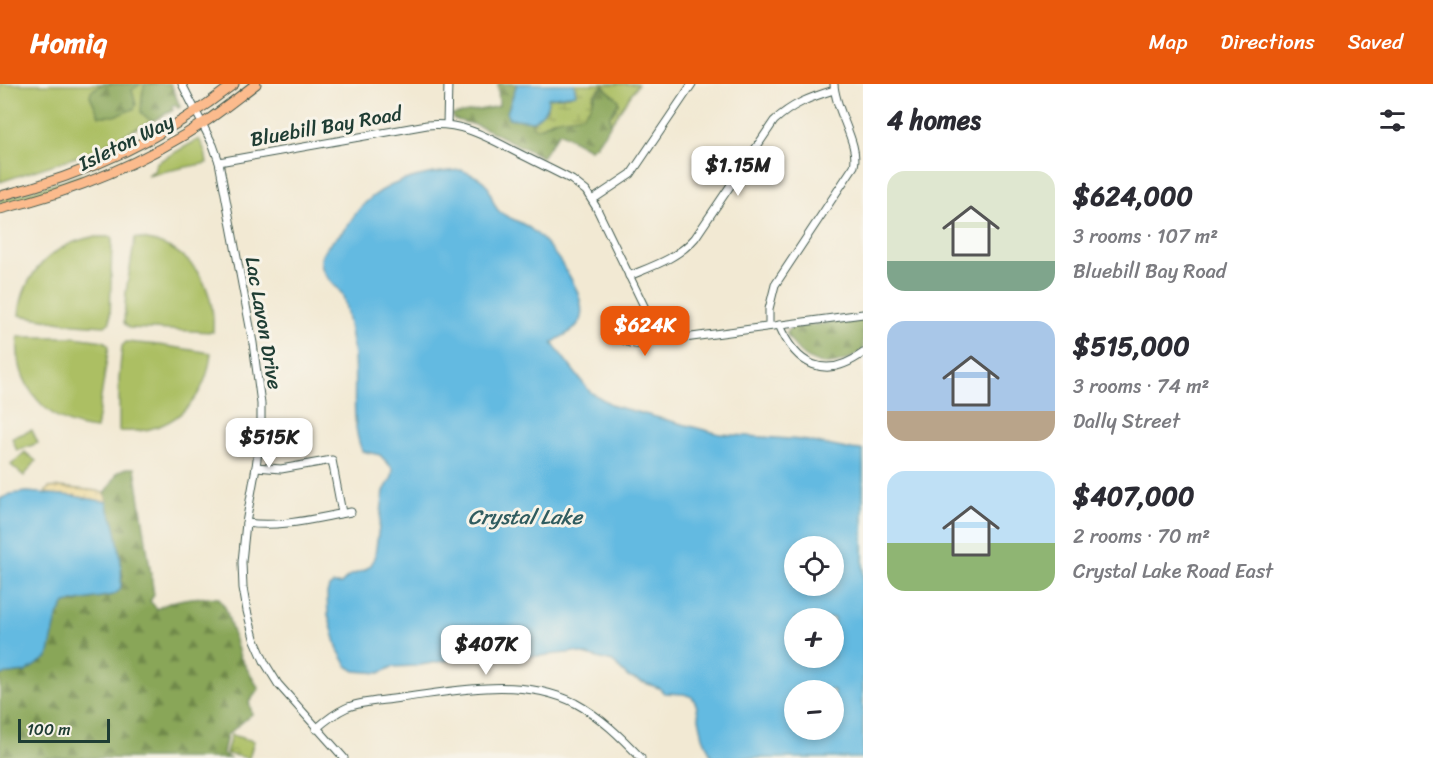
<!DOCTYPE html>
<html lang="en">
<head>
<meta charset="utf-8">
<style>
	body { margin:0; font-family:Sriracha,sans-serif; background:#f2f2f3; color:#2b2b33; height:100vh; display:flex; flex-direction:column; font-size:22px; white-space:nowrap }
	* { box-sizing:border-box; margin:0 }
	p { font-size:20px; color:#7c7c81 }
	.icon { flex:none; width:33px; height:33px; fill:none; stroke:currentColor; stroke-width:2; stroke-linecap:round; stroke-linejoin:round }
	.map { position:relative; flex:1; overflow:hidden }
	.panel { display:flex; flex-direction:column; background:#fff; width:570px }
	.panel>* { flex:none }
	.controls { position:absolute; left:784px; top:452px; display:grid; gap:12px }
	.controls a { display:grid; place-items:center; width:60px; height:60px; border-radius:50%; background:#fff; box-shadow:0 3px 9px #0003; font-size:30px }
	.scale { position:absolute; left:18px; bottom:15px; width:92px; box-sizing:border-box; padding-left:6px; border:3px solid #1f3d34; border-top:0; font-size:16px; line-height:21px; white-space:nowrap; color:#1f3d34; -webkit-text-stroke:4px #f7f3e8; paint-order:stroke }
	.price { position:absolute; translate:-50% -51px; padding:0 14px; border-radius:12px; background:#fff; color:#222; font-size:20px; line-height:39px; filter:drop-shadow(0 2px 3px #0008) }
	.price::after { content:''; position:absolute; left:50%; top:36px; width:18px; height:14px; margin-left:-9px; background:inherit; clip-path:polygon(0 0,100% 0,50% 100%) }
	.price.on { background:#ea580c; color:#fff }
	ul { padding:0; list-style:none }
	li { display:flex; align-items:center; gap:18px; height:150px; padding:0 24px }
	li span { display:grid; place-items:center; flex:none; width:168px; height:120px; border-radius:18px; color:#555 }
	li>.icon { margin-inline-start:auto }
	span .icon { width:72px; height:72px; fill:#fffc; stroke-width:1 }
	li b { font-size:26px }
	h2 { display:flex; justify-content:space-between; align-items:center; height:72px; padding:0 24px; font-size:26px }
	header { display:flex; align-items:center; gap:36px; box-sizing:border-box; height:84px; padding:0 30px; background:#ea580c; color:#fff }
	header strong { font-size:28px }
	nav { display:flex; gap:33px; margin-inline-start:auto; font-size:21px }
	main { display:flex; flex:1; min-height:0 }
	.map>svg:first-child { display:block }
</style>
</head>
<body>
<header>
<strong>Homiq</strong>
<nav><a>Map</a><a>Directions</a><a>Saved</a></nav>
</header>
<main>
<div class="map">
<svg width="863" height="674" viewBox="0 0 863 674">
	<defs>
		<pattern id="forest-firs" width="22" height="20" patternUnits="userSpaceOnUse" patternTransform="scale(1.5)"><rect width="22" height="20" fill="#89a659"/><path d="M5 1l3.5 6h-7zM16 11l3.5 6h-7z" fill="#6f884a"/></pattern>
		<pattern id="wetland-marsh" width="20" height="14" patternUnits="userSpaceOnUse" patternTransform="scale(1.5)"><rect width="20" height="14" fill="#acbf63"/><path d="M1 5h8M5 5V1M11 12h8M15 12V8" fill="none" stroke="#8b9c52"/></pattern>
		<pattern id="sand-dots" width="8" height="8" patternUnits="userSpaceOnUse" patternTransform="scale(1.5)"><rect width="8" height="8" fill="#eeda9e"/><path d="M2 2h.1M6 6h.1" fill="none" stroke="#ccbc89" stroke-width="1.8" stroke-linecap="round"/></pattern>
		<pattern id="park-crowns" width="20" height="18" patternUnits="userSpaceOnUse" patternTransform="scale(1.5)"><rect width="20" height="18" fill="#acbf63"/><path d="M2 6a3 3 0 1 1 6 0M12 15a3 3 0 1 1 6 0" fill="none" stroke="#8b9c52"/></pattern>
	</defs>
	<rect width="100%" height="100%" fill="#f7f3e8"/>
	<filter id="ink" filterUnits="userSpaceOnUse"><feTurbulence type="fractalNoise" baseFrequency=".0167" numOctaves="2"/><feDisplacementMap in="SourceGraphic" scale="12" xChannelSelector="R" yChannelSelector="G"/><feConvolveMatrix kernelMatrix="1 2 1 2 8 2 1 2 1" color-interpolation-filters="sRGB"/></filter>
	<filter id="wash" filterUnits="userSpaceOnUse"><feTurbulence type="fractalNoise" baseFrequency=".008" numOctaves="4" result="noise"/><feDisplacementMap in="SourceGraphic" scale="24" xChannelSelector="R" yChannelSelector="G"/><feGaussianBlur stdDeviation="1.35" result="paint"/><feColorMatrix in="noise" values="0 0 0 0 0 0 0 0 0 0 0 0 0 0 0 0 0 1.4 0 .05"/><feComposite in="paint" operator="in"/></filter>
	<g filter="url(#wash)">
		<rect width="100%" height="100%" fill="#f2e9d3"/>
		<g fill="#acbf63" stroke="#667e4c" stroke-width="1.5">
			<path d="M0,0h171l9,23 -2,1 -3,-4 -4,3 2,3 -85,43 -88,29z"/>
			<path d="M604,0h34l-28,41v-10l6,-5 2,-11 -15,-13z"/>
			<path d="M199,55l6,12 2,12 -60,12 7,-4 2,-8z"/>
			<path d="M81,91l2,4 -38,13 -45,13v-5z"/>
			<path d="M93,153h19l-2,85 -5,4 -30,-2 -56,-9c4,-42 34,-71 74,-78z"/>
			<path d="M135,154c51,5 81,43 78,94l-84,-4 -5,-5 2,-31z"/>
			<path d="M18,253h56l30,4 5,5 -13,83c-48,-4 -82,-43 -78,-92z"/>
			<path d="M126,258l33,3 52,8c-5,51 -42,82 -92,78v-52l3,-33z"/>
			<path d="M32,346l6,13 -21,8 -5,-13z"/>
		</g>
		<g fill="url(#forest-firs)" stroke="#547246" stroke-width="1.5">
			<path d="M102,0h39l-9,6 4,15 -2,4 -19,7h-16l-9,-20 1,-5z"/>
			<path d="M145,0h26l9,23 -2,1 -3,-4 -4,3 2,3 -20,11 -6,-3 -6,-6c1,-10 0,-19 4,-28z"/>
			<path d="M498,0h19l-10,29 1,5 25,3 -1,1 9,5c14,-9 31,-13 47,-19 8,-8 4,-17 17,-22v3l13,10 1,5 -9,11v10l-14,20 -6,4 -31,-17 -17,25 -60,-30 -29,-8 -1,-4 47,-9z"/>
			<path d="M863,234v32c-32,24 -58,17 -77,-17l4,-5z"/>
			<path d="M126,384h9l19,127 -4,6 7,8c18,-11 41,-13 62,-11l7,11 14,48 19,32 -10,13 3,12 -25,21 -4,19 6,4h-229v-83l25,-3 23,-15 9,-40 8,-14 48,-8 10,-18 -9,-53 -8,-18 -1,-12 13,-22z"/>
		</g>
		<path fill="url(#wetland-marsh)" stroke="#667e4c" stroke-width="1.5" d="M574,0h30l-10,10 -3,11 -8,10 -31,5 -14,8 -6,-2c3,-12 17,-11 16,-28l22,-2 5,-7z"/>
		<path fill="url(#sand-dots)" stroke="#868c69" stroke-width="1.5" d="M58,403l40,4 7,3 2,8 -33,-6 -28,-1v-4l3,-3z"/>
		<g fill="url(#park-crowns)" stroke="#667e4c" stroke-width="1.5">
			<path d="M25,368l11,9 -12,15 -13,-11z"/>
			<path d="M231,651l23,6 -5,17 -23,-4z"/>
		</g>
		<g fill="#64bae1" stroke="#427c8a" stroke-width="1.5" fill-rule="evenodd">
			<path d="M517,0h57l2,10 -28,4c0,11 -5,16 -15,23l-25,-3 -1,-5z"/>
			<path d="M461,86c10,4 22,8 27,17 4,8 5,20 12,25 9,7 23,10 32,18 19,14 62,71 46,94 -7,10 -17,12 -26,19l38,49 24,14 106,28 82,6 45,9 16,1v308h-151l-9,-21 -7,-33 -4,-7 -8,-3 -20,-1 -5,-5 -31,-11 -15,-15 -38,-10 -35,4 -79,2 -46,8 -23,1 -12,6 -25,-2 -8,-5 -9,-16 -10,-35 -1,-21 2,-7 4,-3h8l8,-8 16,-6 6,-5 4,-10 9,-64 8,-14 1,-8 -13,-14 -18,-4c-13,-32 -4,-69 -9,-103 -2,-9 -7,-48 -11,-54 -7,-11 -21,-17 -21,-33 1,-13 13,-20 21,-29 8,-8 13,-20 22,-28 24,-24 65,-32 97,-34zM795,462h39v39h-39zM795,534h39v39h-39zM795,606h39v39h-39z"/>
			<path d="M27,408l47,4 33,6c-1,7 6,14 7,21 5,21 10,46 6,67l-7,5 -48,8 -8,14 -9,40 -23,15 -25,3v-176l11,-5z"/>
		</g>
	</g>
	<g filter="url(#ink)">
		<g fill="none" stroke-linecap="round" stroke-linejoin="round">
			<g stroke="#3f574c" stroke-width="9">
				<g id="minor">
					<path d="M182,0l31,61 6,17 34,181 8,61v23l-5,40 -10,56 -4,39 1,26 4,23 7,27 11,25 13,21 66,74"/>
					<path d="M447,40l1,-40"/>
					<path d="M219,78l208,-37c34,-3 58,11 87,26 20,10 39,19 58,29l14,11 10,16 62,128 8,3 11,1 186,-25"/>
					<path d="M592,116l39,-26 61,-90"/>
					<path d="M629,192c24,-10 49,-18 66,-38l79,-117c18,-17 37,-24 60,-31"/>
					<path d="M779,241c17,40 46,56 84,28"/>
					<path d="M769,242v-17l6,-24 79,-119c6,-22 -19,-55 -20,-82"/>
					<path d="M625,257c13,6 23,5 33,-6"/>
					<path d="M256,383l25,2 51,-9 10,53"/>
					<path d="M246,439c36,5 70,-5 105,-11"/>
					<path d="M316,645c9,-8 19,-16 30,-21 15,-7 37,-7 54,-10 56,-7 121,-22 175,5 26,14 46,34 66,55"/>
				</g>
			</g>
			<g stroke="#3f574c" stroke-width="11">
				<g id="major">
					<path d="M0,112c85,-21 165,-58 234,-112"/>
					<path d="M0,125c73,-17 145,-47 208,-89 16,-11 32,-24 48,-36"/>
				</g>
			</g>
			<use href="#minor" stroke="#fff" stroke-width="7"/>
			<use href="#major" stroke="#fbbb8d" stroke-width="9"/>
		</g>
	</g>
	<g text-anchor="middle" stroke-width="6" stroke-linejoin="round" paint-order="stroke">
		<g font-size="20" fill="#1f3d34" stroke="#f7f3e8">
			<text transform="translate(326 42) rotate(-10)" y="7">Bluebill Bay Road</text>
			<text transform="translate(126 58) rotate(-26)" y="7">Isleton Way</text>
			<text transform="translate(264 239) rotate(80)" y="7">Lac Lavon Drive</text>
		</g>
		<g font-size="21" font-style="italic" fill="#305c5f" stroke="#f7f3e8">
			<text x="525" y="440">Crystal Lake</text>
		</g>
	</g>
</svg>
<div class="controls">
<a><svg class="icon" aria-label="locate" viewBox="0 0 24 24"><circle cx="12" cy="12" r="6"/><path d="M12 2v4M12 18v4M2 12h4M18 12h4"/></svg></a>
<a>+</a>
<a>−</a>
</div>
<div class="scale">100 m</div>
<b class="price" style="left:738px;top:113px">$1.15M</b>
<b class="price on" style="left:645px;top:273px">$624K</b>
<b class="price" style="left:269px;top:385px">$515K</b>
<b class="price" style="left:486px;top:592px">$407K</b>
</div>
<section class="panel">
<h2>4 homes<svg class="icon" aria-label="filters" viewBox="0 0 24 24"><path d="M4 7h16M4 17h16"/><circle cx="9" cy="7" r="2"/><circle cx="15" cy="17" r="2"/></svg></h2>
<ul>
<li><span style="background:linear-gradient(#dfe7d0 75%,#7fa58c 0)"><svg class="icon" aria-label="home" viewBox="0 0 24 24"><path d="M3 11l9-7 9 7M6 9v11h12V9"/></svg></span><div><b>$624,000</b><p>3 rooms · 107 m²</p><p>Bluebill Bay Road</p></div></li>
<li><span style="background:linear-gradient(#a9c7e8 75%,#b9a48a 0)"><svg class="icon" aria-label="home" viewBox="0 0 24 24"><path d="M3 11l9-7 9 7M6 9v11h12V9"/></svg></span><div><b>$515,000</b><p>3 rooms · 74 m²</p><p>Dally Street</p></div></li>
<li><span style="background:linear-gradient(#bfe0f5 60%,#8fb573 0)"><svg class="icon" aria-label="home" viewBox="0 0 24 24"><path d="M3 11l9-7 9 7M6 9v11h12V9"/></svg></span><div><b>$407,000</b><p>2 rooms · 70 m²</p><p>Crystal Lake Road East</p></div></li>
</ul>
</section>
</main>
</body>
</html>
